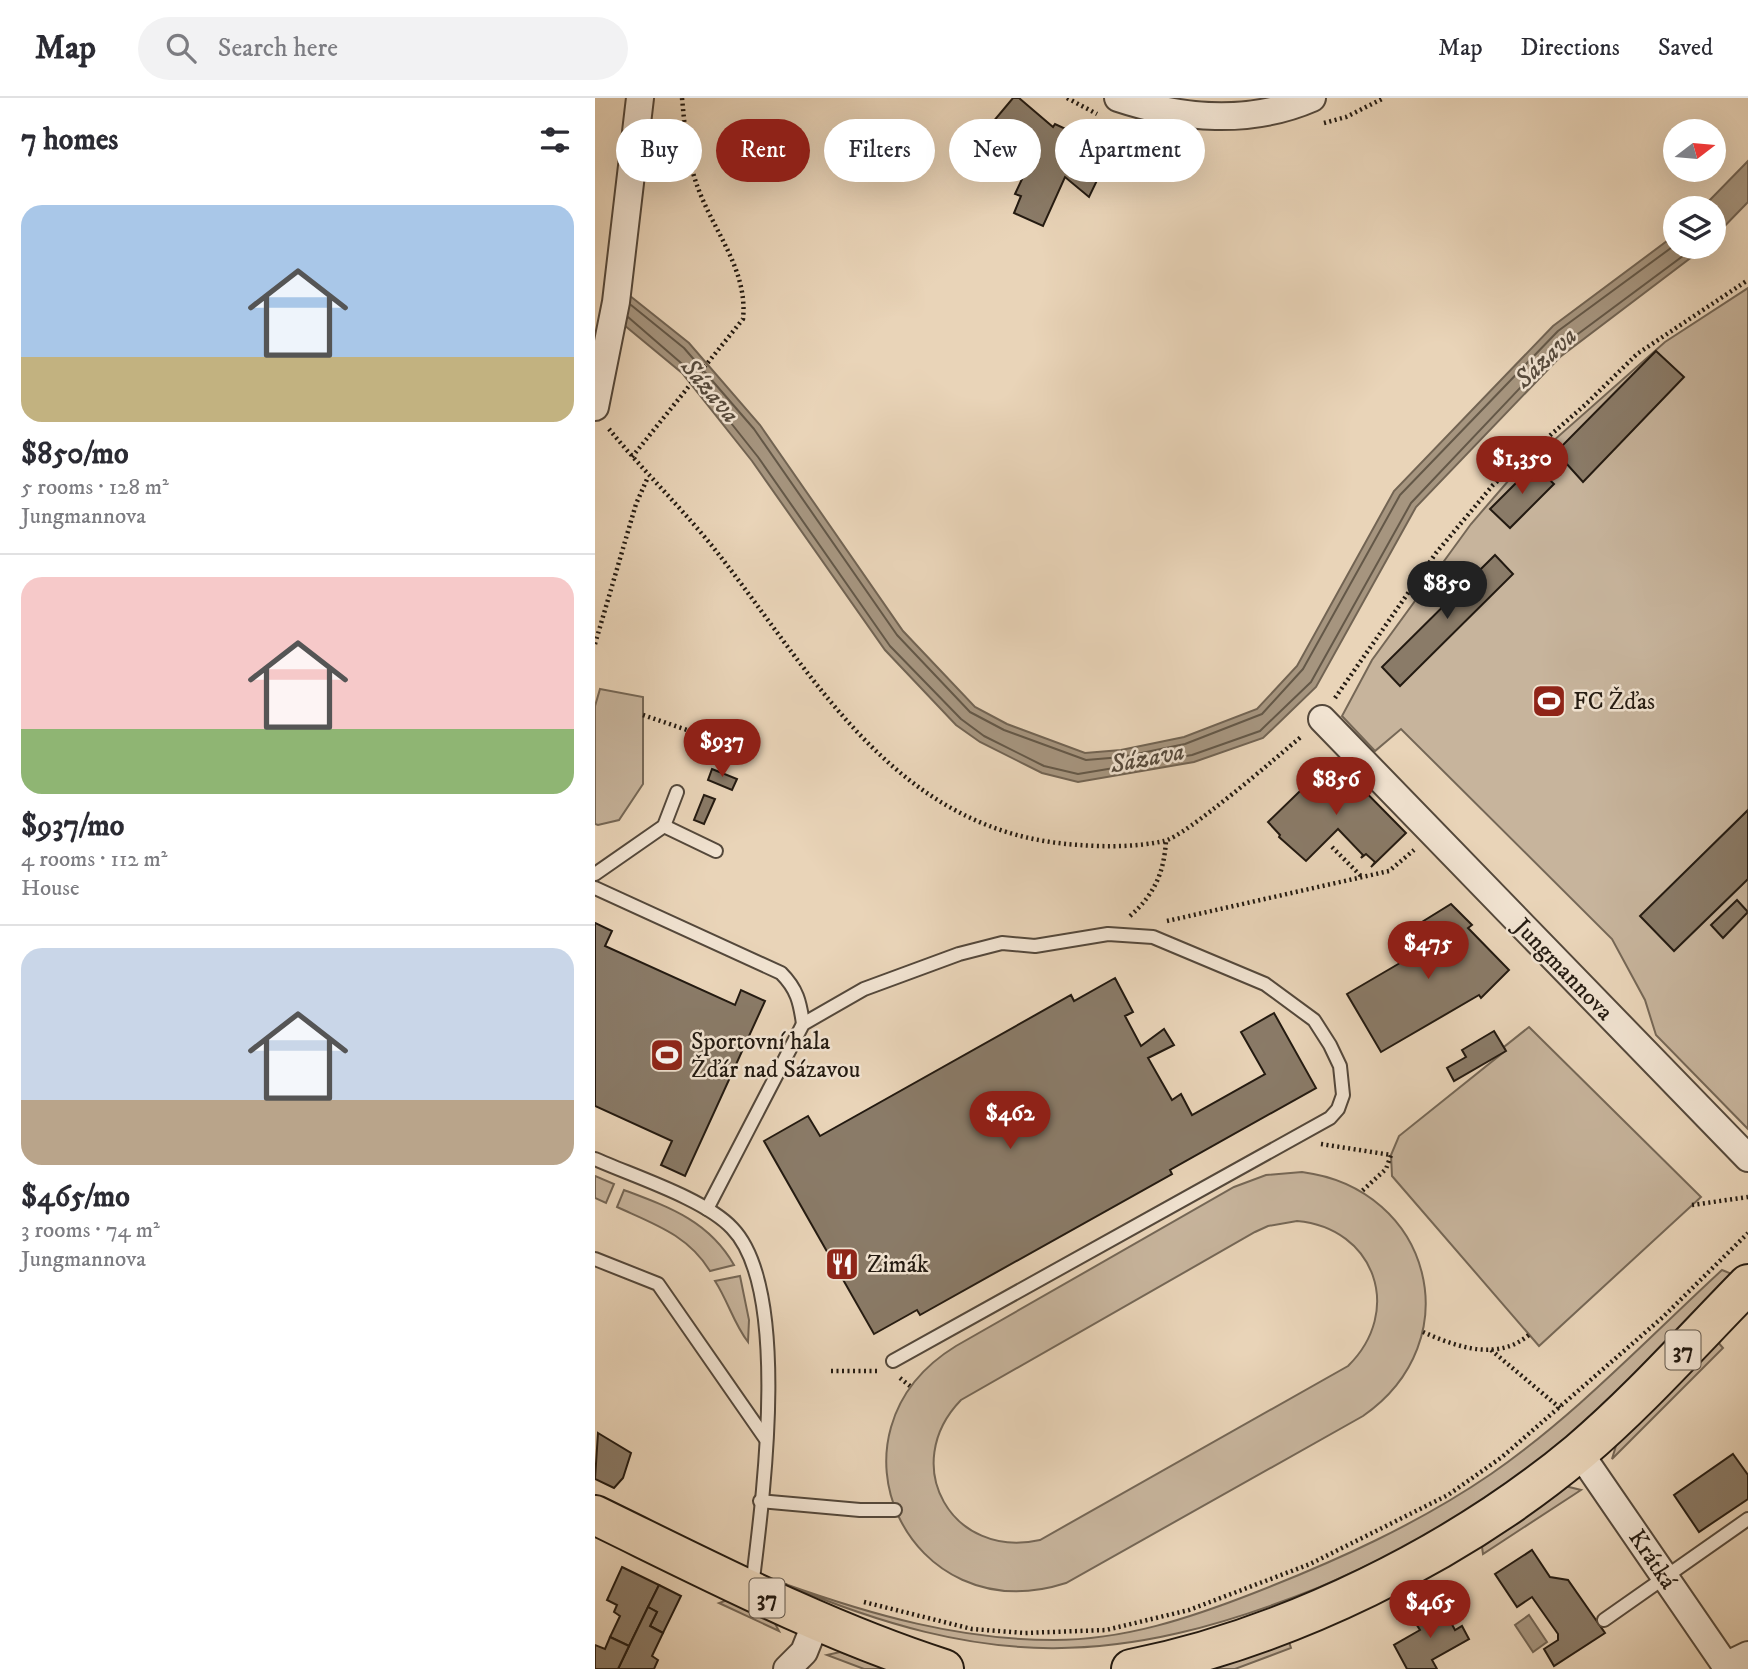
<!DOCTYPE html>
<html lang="en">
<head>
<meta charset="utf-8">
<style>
	body { margin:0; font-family:"IM FELL DW Pica",serif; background:#f2f2f3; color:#2b2b33; height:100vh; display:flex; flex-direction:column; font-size:26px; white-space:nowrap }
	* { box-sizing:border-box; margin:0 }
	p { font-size:23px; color:#7c7c81 }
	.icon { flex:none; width:38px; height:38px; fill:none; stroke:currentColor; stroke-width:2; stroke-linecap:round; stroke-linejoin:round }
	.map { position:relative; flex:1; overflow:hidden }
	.side { display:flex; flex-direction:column; background:#fff; width:595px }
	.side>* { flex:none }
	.hud { position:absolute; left:21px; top:21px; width:665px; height:63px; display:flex; gap:14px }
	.needle { width:46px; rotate:74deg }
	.buttons { position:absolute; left:1068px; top:21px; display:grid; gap:14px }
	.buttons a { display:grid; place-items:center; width:63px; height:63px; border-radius:50%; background:#fff; box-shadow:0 7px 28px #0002; font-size:35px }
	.price { position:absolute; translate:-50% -60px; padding:0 16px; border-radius:24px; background:#8f2418; color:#fff; font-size:23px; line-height:46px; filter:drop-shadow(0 2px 4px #0008) }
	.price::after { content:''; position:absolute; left:50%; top:42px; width:21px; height:16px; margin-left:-10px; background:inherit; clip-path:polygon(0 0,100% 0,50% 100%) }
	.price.on { background:#222; color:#fff }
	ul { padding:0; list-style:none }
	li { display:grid; align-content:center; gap:14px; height:371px; padding:0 21px }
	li+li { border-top:2px solid #e1e1e2 }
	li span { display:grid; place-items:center; height:217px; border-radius:21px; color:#555 }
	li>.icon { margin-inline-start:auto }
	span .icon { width:126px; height:126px; fill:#fffc; stroke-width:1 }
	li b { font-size:30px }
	h2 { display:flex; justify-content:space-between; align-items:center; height:84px; padding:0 21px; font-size:30px }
	.chip { padding:0 24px; border-radius:32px; background:#fff; box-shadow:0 7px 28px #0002; font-size:24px; line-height:63px }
	.chip.on { background:#8f2418; color:#fff }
	header { display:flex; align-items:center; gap:42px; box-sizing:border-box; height:98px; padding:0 35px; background:#fff; border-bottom:2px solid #e1e1e2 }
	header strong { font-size:33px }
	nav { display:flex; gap:38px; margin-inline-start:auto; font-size:24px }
	.search { width:490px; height:63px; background:#f2f2f3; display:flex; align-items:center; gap:18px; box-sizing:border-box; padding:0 24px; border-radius:38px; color:#7c7c81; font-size:26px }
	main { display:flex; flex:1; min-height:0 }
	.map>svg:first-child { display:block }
</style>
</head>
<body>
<header>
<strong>Map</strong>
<div class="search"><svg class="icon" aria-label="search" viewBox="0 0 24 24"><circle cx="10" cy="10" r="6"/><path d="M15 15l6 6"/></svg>Search here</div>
<nav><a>Map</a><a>Directions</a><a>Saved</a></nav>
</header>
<main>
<section class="side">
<h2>7 homes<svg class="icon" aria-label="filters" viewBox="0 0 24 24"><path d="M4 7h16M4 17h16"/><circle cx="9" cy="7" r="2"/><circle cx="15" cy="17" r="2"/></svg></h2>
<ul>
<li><span style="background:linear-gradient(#a9c7e8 70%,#c2b280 0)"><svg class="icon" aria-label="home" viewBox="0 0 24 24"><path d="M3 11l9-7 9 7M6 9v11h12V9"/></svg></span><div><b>$850/mo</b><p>5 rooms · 128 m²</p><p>Jungmannova</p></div></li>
<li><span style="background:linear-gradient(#f6c9c9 70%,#8fb573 0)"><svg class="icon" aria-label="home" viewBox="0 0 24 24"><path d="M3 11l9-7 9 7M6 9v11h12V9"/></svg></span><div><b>$937/mo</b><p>4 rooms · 112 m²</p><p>House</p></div></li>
<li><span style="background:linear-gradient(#c9d6e8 70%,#b9a48a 0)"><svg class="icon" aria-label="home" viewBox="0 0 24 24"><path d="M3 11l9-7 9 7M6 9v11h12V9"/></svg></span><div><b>$465/mo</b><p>3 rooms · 74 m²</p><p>Jungmannova</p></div></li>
</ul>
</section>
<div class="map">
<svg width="1153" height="1571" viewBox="0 0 1153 1571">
	<rect width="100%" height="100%" fill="#e9d4b8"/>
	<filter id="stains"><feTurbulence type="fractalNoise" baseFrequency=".00286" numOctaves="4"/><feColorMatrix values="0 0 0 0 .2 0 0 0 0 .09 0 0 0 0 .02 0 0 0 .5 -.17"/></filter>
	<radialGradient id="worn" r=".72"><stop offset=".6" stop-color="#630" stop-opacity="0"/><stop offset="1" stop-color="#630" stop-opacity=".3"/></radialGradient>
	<g fill="#c7b49c" stroke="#756756" stroke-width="2" fill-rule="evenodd">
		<path d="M1153,190v841l-92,-94 -11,-35 -33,-61 -211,-210 -26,22 -33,-35 30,-56 99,-136 38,-44 156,-138z"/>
		<path d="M5,591l43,8v87l-24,36 -21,5 -3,-1v-118z"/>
		<path d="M934,929l172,170 -162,149 -147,-170 -1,-21 8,-19 106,-85 -1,-4z"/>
		<path d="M707,1074c130,17 169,169 61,244l-297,167c-158,51 -252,-150 -110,-237l278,-159 32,-12zM702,1123c78,7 107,90 51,145l-308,174c-88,20 -142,-75 -79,-140l294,-168 13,-6z"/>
		<path d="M0,1078l19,8 -8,19 -11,-5z"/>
		<path d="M29,1092c45,17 85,31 110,75l-24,6c-22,-36 -56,-47 -93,-64z"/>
		<path d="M1127,1172l10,4c-72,73 -142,152 -226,212 -57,42 -122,73 -186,101 -204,82 -333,82 -535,-3 87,31 175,56 269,56 70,0 136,-22 200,-47 82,-32 164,-69 237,-119 84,-58 156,-135 231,-204z"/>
		<path d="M145,1178l9,44 -1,22c-14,-18 -20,-41 -33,-61z"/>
		<path d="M1122,1243l6,7 -111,111 6,-20z"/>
		<path d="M970,1388l16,4 -98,64 -1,-7 6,-7z"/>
		<path d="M135,1501l42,19 7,13 -60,-28z"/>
		<path d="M693,1541l3,9 -56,21h-29z"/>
		<path d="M245,1554l46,17h-22l-37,-14z"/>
	</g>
	<g fill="#a6957f" stroke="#726453" stroke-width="2">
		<path d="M1153,63v41l-35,36v-30h-11z"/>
		<path d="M1080,137v12h30l-145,110 -144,150 -100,180 -53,51 -69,24 -116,20 -36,-9 -62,-31 -24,-17 -71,-75 -133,-189 -70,-88 -87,-72v-33l94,75 71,82 143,206 72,76 32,17 78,29 36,-3 63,-13 73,-28 40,-43 97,-175 159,-165z"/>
		<path d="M934,1517l18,27 -14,10 -18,-27z"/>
	</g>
	<path fill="#e9d4b8" d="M0,166l34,27 -6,36 -28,-22z"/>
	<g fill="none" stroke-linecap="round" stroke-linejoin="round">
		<g stroke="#645848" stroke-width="2">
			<path d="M36,207l53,43 70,81 143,206 73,77 34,18 82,30 36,-3 63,-13 77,-30 41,-45 97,-174 158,-164 117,-86"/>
			<path d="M33,219l60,52 70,88 132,189 71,73 23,17 60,30 34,8 114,-19 68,-24 51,-49 100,-179 144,-152 140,-104"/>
		</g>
	</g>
	<g fill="#8a7b68" stroke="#231a11" stroke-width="2">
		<path d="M418,0h6l34,29 2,-3 28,13 -4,11 24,20 -14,29 -24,-20 -22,49 -29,-13 7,-17 -6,-2 16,-34 5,3 3,-4 -25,-21 -33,40 -18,-15 -4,5 -3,-2z"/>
		<path d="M1061,253l28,26 -101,105 -27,-30z"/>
		<path d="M939,367l20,19 -44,44 -20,-19z"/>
		<path d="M900,457l18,19 -113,112 -18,-19z"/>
		<path d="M738,661l73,74 -35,34 4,-5 -9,-8 -5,4 2,-3 -25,-26 -32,32 -27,-24 1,-2 -12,-13z"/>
		<path d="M117,671l25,10 -5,11 -24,-10z"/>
		<path d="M109,697l11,4 -11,25 -10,-4z"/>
		<path d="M1153,712v69l-74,72 -34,-35z"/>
		<path d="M1142,802l11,12 -25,26 -12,-13z"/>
		<path d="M856,806l21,21 -4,3 41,42 -28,28 -2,-3 -98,57 -34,-58 82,-48 -12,-21z"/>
		<path d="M0,825l17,8 -7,15 130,59 6,-15 24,11 -80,175 -24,-11 11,-24 -77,-35z"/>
		<path d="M520,880l18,34 -8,4 16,30 23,-17 10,16 -26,13 24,42 9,-6 11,21 73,-41 -24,-42 33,-19 42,75 -146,82 2,4 -252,141 -3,-5 -43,24 -110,-193 44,-25 12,20 251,-141 3,6z"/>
		<path d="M899,933l12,20 -52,30 -7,-13 19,-11 -4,-7z"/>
		<path d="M3,1335l33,20 -8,25 -9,10 -19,-9z"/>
		<path d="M1138,1356l15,21v24l-49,33 -25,-37z"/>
		<path d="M937,1452l18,27 18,3 37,53 -51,33 -10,-17 14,-9v-6l-26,-37 -15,10 -22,-33z"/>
		<path d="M27,1469l37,18 -30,61 -19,-9 10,-21 -6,-4 3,-7 -10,-5z"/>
		<path d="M64,1487l22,11 -18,37 -13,-7 7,-14 -9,-5z"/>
		<path d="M846,1506l14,26 7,-4 7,13 -37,21 5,9h-30l-13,-24 26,-15 -7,-11z"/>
		<path d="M53,1509l9,5 -7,14 13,7 -11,23 6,4 -4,9h-36z"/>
		<path d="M15,1539l19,9 -11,23h-23v-24l10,4z"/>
	</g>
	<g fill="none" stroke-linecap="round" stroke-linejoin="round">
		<g stroke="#54483b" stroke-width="16">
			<g id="lane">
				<path d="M69,728l52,25"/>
				<path d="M0,776l69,-48 13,-34"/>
				<path d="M0,790l186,85c16,16 19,29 22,51"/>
				<path d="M0,1061c38,17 110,40 137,69 60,62 30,277 20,359"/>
				<path d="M112,1111l96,-185 61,-35 95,-35 43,-11 33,3 73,-12 45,3 112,47 49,36 16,25 10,21 3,29 -5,14 -8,9 -437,243"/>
				<path d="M0,1161l63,25 107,154"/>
				<path d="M165,1403l100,9h35"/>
				<path d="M1009,1522l144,-101"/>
			</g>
		</g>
		<g stroke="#54483b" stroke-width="30">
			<g id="street">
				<path d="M523,0c63,21 132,27 194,0"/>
				<path d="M0,309l21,-105 24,-204"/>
				<path d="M727,621l426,439"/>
				<path d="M984,1354l149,217"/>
				<path d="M1130,1568l23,-11"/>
				<path d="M192,1571l17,-17 12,-30"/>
			</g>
		</g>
		<g stroke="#231a11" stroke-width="42">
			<g id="primary">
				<path d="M0,1417c115,56 228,115 349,154"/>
				<path d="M536,1571c156,-31 326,-115 448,-217 60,-51 114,-112 169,-168"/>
			</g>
		</g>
		<g stroke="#231a11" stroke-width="4.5" stroke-dasharray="2 3.5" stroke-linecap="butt">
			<path d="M472,0l30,16"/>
			<path d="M729,25l22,-6 38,-19"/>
			<path d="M14,331c35,43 77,83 111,127 99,127 179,279 360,289 26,2 58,2 84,-4 21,-4 115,-86 138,-105"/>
			<path d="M37,359l111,-138c5,-49 -29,-87 -45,-131 -11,-29 -13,-59 -16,-90"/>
			<path d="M0,546l41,-140 12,-27"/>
			<path d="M740,600l101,-145 57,-68 92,-80 52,-51 111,-74"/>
			<path d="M48,617l53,18"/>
			<path d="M737,749l30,30"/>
			<path d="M535,818c24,-21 34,-43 36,-75"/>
			<path d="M572,823l222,-50 25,-21"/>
			<path d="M726,1046l70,11 -5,14 -24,22"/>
			<path d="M1097,1107l56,-8"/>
			<path d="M828,1234c34,15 75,30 107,2"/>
			<path d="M896,1252l69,58"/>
			<path d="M236,1273h48"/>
			<path d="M305,1280l10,8"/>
			<path d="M269,1504l108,27 53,4 81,-3 83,-20 121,-46 138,-69 54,-38 161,-140 85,-84"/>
		</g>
		<use href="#lane" stroke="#f1e3d1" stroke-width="12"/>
		<use href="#street" stroke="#f1e3d1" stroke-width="26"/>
		<use href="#primary" stroke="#e9d4b8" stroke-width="38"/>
	</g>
	<defs>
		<g id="stadium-square" transform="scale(1.75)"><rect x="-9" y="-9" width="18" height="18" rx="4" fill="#8f2418" stroke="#f1e3d1"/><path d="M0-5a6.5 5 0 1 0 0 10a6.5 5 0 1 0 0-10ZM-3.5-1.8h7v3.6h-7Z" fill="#fff"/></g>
		<g id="restaurant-square" transform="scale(1.75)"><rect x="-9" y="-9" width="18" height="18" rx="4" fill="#8f2418" stroke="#f1e3d1"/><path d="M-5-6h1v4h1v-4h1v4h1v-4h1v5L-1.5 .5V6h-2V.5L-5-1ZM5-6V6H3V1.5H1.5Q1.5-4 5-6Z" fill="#fff"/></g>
	</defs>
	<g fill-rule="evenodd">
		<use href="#stadium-square" x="954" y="603"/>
		<use href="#stadium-square" x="72" y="957"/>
		<use href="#restaurant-square" x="247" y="1166"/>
	</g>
	<g text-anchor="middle" stroke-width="5" stroke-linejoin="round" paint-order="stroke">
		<g fill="#f1e3d1" stroke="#61564b" stroke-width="2">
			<rect x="1070.5" y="1232.5" width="35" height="39" rx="5"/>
			<rect x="154.5" y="1480.5" width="35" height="39" rx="5"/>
		</g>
		<g font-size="23" font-weight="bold" fill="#231a11">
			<text x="1088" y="1260">37</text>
			<text x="172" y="1508">37</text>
		</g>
		<g font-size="24" fill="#231a11" stroke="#f1e3d1" text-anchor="start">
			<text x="978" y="611">FC Žďas</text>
			<text x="96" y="951">Sportovní hala<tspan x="96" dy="28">Žďár nad Sázavou</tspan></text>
			<text x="272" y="1174">Zimák</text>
		</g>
		<g font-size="24" fill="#231a11" stroke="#f1e3d1">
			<text transform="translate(969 871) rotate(46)" y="8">Jungmannova</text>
			<text transform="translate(1058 1461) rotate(56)" y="8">Krátká</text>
		</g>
		<g font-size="26" font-style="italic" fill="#574b3d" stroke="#f1e3d1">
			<text transform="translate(950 259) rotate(-44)" y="9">Sázava</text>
			<text transform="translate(116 292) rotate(50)" y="9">Sázava</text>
			<text transform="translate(552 659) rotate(-11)" y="9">Sázava</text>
		</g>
	</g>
	<rect width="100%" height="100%" filter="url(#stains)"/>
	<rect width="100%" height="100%" fill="url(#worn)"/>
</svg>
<div class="buttons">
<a><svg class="needle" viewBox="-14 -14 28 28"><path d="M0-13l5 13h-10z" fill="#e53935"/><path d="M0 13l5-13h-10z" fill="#7c7c81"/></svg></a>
<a><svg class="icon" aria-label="layers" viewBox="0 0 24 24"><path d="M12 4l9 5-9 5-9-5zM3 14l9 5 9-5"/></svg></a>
</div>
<b class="price" style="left:927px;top:398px">$1,350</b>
<b class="price on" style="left:852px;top:523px">$850</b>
<b class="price" style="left:127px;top:681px">$937</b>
<b class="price" style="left:741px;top:719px">$856</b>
<b class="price" style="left:833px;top:883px">$475</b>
<b class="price" style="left:415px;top:1053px">$462</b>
<b class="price" style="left:835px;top:1542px">$465</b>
<div class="hud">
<a class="chip">Buy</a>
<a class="chip on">Rent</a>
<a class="chip">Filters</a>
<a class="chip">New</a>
<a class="chip">Apartment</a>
</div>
</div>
</main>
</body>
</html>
